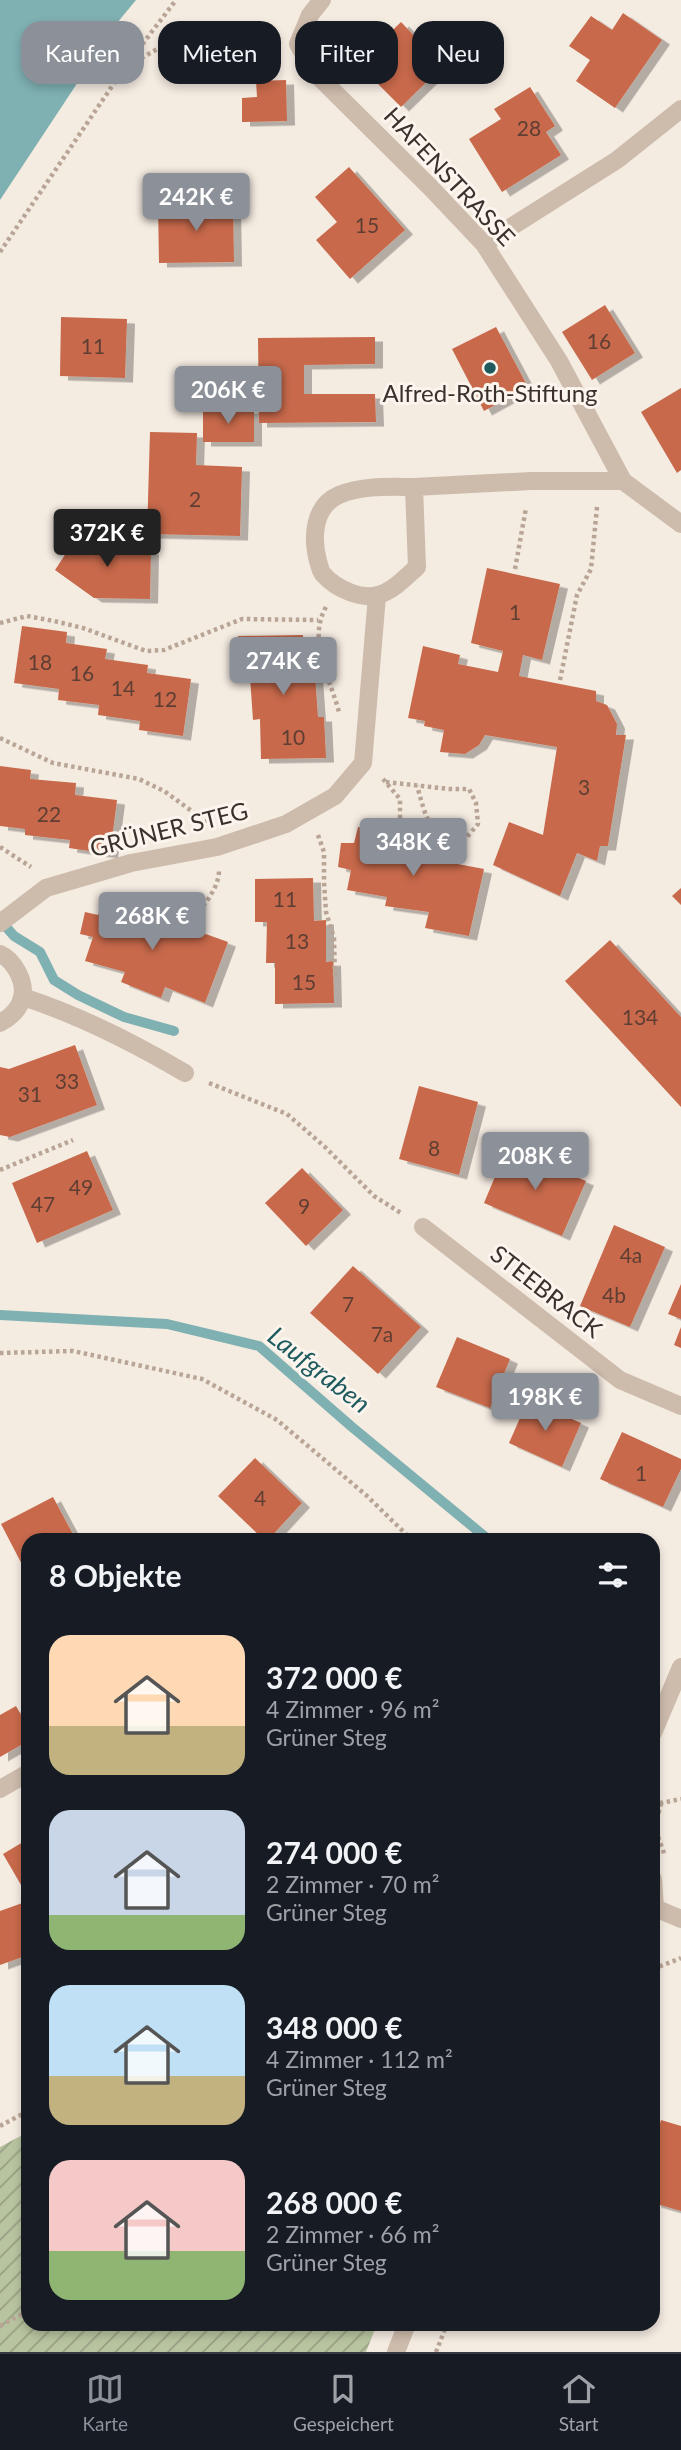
<!DOCTYPE html>
<html lang="de">
<head>
<meta charset="utf-8">
<style>
	body { margin:0; font-family:Lato,sans-serif; background:#242831; color:#f1f3f6; height:100vh; display:flex; flex-direction:column; font-size:26px; white-space:nowrap }
	* { box-sizing:border-box; margin:0 }
	p { font-size:23px; color:#9ea1a6 }
	.icon { flex:none; width:38px; height:38px; fill:none; stroke:currentColor; stroke-width:2; stroke-linecap:round; stroke-linejoin:round }
	.map { position:relative; flex:1; overflow:hidden }
	.drawer { position:absolute; left:21px; top:1533px; width:639px; height:798px; display:flex; flex-direction:column; background:#171b24; border-radius:21px; box-shadow:0 4px 10px #0003 }
	.drawer>* { flex:none }
	.hud { position:absolute; left:21px; top:21px; width:640px; height:63px; display:flex; gap:14px }
	.price { position:absolute; translate:-50% -60px; padding:0 16px; border-radius:7px; background:#8c9099; color:#fff; font-size:23px; line-height:46px; filter:drop-shadow(0 2px 4px #0008) }
	.price::after { content:''; position:absolute; left:50%; top:42px; width:21px; height:16px; margin-left:-10px; background:inherit; clip-path:polygon(0 0,100% 0,50% 100%) }
	.price.on { background:#222; color:#fff }
	ul { padding:0; list-style:none }
	li { display:flex; align-items:center; gap:21px; height:175px; padding:0 28px }
	li span { display:grid; place-items:center; flex:none; width:196px; height:140px; border-radius:21px; color:#555 }
	li>.icon { margin-inline-start:auto }
	span .icon { width:84px; height:84px; fill:#fffc; stroke-width:1 }
	li b { font-size:30px }
	h2 { display:flex; justify-content:space-between; align-items:center; height:84px; padding:0 28px; font-size:30px }
	.tag { padding:0 24px; border-radius:21px; background:#171b24; box-shadow:0 4px 10px #0003; font-size:24px; line-height:63px }
	.tag.on { background:#8c9099; color:#fff }
	.tab-bar { display:flex; justify-content:space-around; align-items:center; height:98px; border-top:2px solid #363941; background:#171b24; font-size:19px; color:#9ea1a6 }
	.tab-bar a { display:grid; justify-items:center; gap:4px }
	.tab-bar .on { color:#8c9099 }
	.map>svg:first-child { display:block }
</style>
</head>
<body>
<div class="map">
<svg width="681" height="2352" viewBox="0 0 681 2352">
	<defs>
		<pattern id="garden-furrows" width="10" height="10" patternUnits="userSpaceOnUse" patternTransform="scale(1.75)"><rect width="10" height="10" fill="#b8c4a0"/><path d="M-1 1l2-2M0 10L10 0M9 11l2-2" fill="none" stroke="#97a083"/></pattern>
		<filter id="shadow"><feDropShadow dx="8" dy="4.5" stdDeviation="0" flood-color="#0004"/></filter>
	</defs>
	<rect width="100%" height="100%" fill="#f4ebe1"/>
	<path fill="url(#garden-furrows)" d="M28,2132v192h349l-11,28h-366v-205z"/>
	<path fill="#7fb0b2" d="M0,0h136l-19,23 -117,177z"/>
	<g fill="none" stroke-linecap="round" stroke-linejoin="round">
		<g stroke="#7fb0b2" stroke-width="10">
			<path d="M0,920l14,16 26,16 14,28 24,15 46,22 50,14"/>
			<path d="M0,1315l167,9 92,22 93,81 137,113"/>
		</g>
	</g>
	<g fill="#c8694b" filter="url(#shadow)">
		<path d="M623,13l39,27 -47,68 -39,-27 14,-21 -21,-14 22,-30 21,14z"/>
		<path d="M401,22l42,44 -42,41 -43,-43z"/>
		<path d="M286,80l1,41 -45,1v-24l15,-1 -1,-16z"/>
		<path d="M530,87l25,39 -9,6 15,23 -59,37 -33,-53 32,-20 -7,-10z"/>
		<path d="M349,167l56,63 -55,49 -34,-39 21,-18 -22,-25z"/>
		<path d="M233,203l1,59 -75,1 -1,-59z"/>
		<path d="M605,305l30,48 -43,27 -30,-48z"/>
		<path d="M61,317l66,2 -2,59 -65,-2z"/>
		<path d="M496,327l32,60 -44,24 -32,-62z"/>
		<path d="M375,337v27l-71,1v29h71l1,28 -117,1 -1,-85z"/>
		<path d="M681,388v82l-4,3 -36,-61z"/>
		<rect x="203" y="409" width="51" height="33"/>
		<path d="M150,432l47,1 -1,32 46,2 -2,69 -93,-2z"/>
		<path d="M82,529l29,20 40,1 -1,49 -56,-1 -39,-28z"/>
		<path d="M487,568l73,16 -18,76 -19,-5 -4,21 77,15v10l11,4 10,19 -1,11h10l-18,111h-8l-3,15 -20,-8 -17,43 -67,-31 16,-43 34,13 14,-88 -72,-12 -6,10 -14,9 -25,-2 4,-22 -20,-4 1,-5 -17,-3 15,-72 37,9 -2,9 40,8 5,-21 -32,-8z"/>
		<path d="M22,626l45,6 -1,11 41,6 -2,10 43,6 -1,8 44,6 -8,57 -44,-6 1,-9 -42,-6 1,-10 -41,-5 1,-11 -45,-6z"/>
		<path d="M303,635l1,41 11,-1 3,42h6l2,41 -65,1 -1,-40 -7,1 -3,-43h-11l-1,-41z"/>
		<path d="M0,766l31,4 -1,9 46,4 -1,12 42,5 -7,54 -41,-6 1,-8 -45,-5v-6l-25,-3z"/>
		<path d="M358,827l42,5 -2,9 46,6 -2,14 42,8 -15,67 -44,-8 4,-16 -44,-6 2,-9 -40,-7 4,-20 -13,-3 3,-24h13z"/>
		<path d="M313,878l1,43 12,-1v42l7,-1 1,42 -59,1v-41h-9l1,-41h-12v-43z"/>
		<path d="M681,888v17l-9,-9z"/>
		<path d="M104,899l42,13 -3,8 43,16 3,-8 39,14 -23,61 -40,-16 -4,11 -40,-16 4,-10 -40,-11 8,-24 -13,-3 5,-22 13,3z"/>
		<path d="M610,940l71,77v90l-116,-126z"/>
		<path d="M75,1045l22,60 -87,32 -10,-2v-68l9,2z"/>
		<path d="M419,1086l59,16 -19,73 -60,-16z"/>
		<path d="M507,1148l79,33 -24,55 -78,-33z"/>
		<path d="M87,1151l26,59 -76,33 -25,-60z"/>
		<path d="M302,1168l41,42 -37,36 -41,-43z"/>
		<path d="M614,1225l51,22 -35,80 -50,-21z"/>
		<path d="M353,1266l68,61 -43,47 -68,-61z"/>
		<path d="M681,1284v35l-13,-5z"/>
		<path d="M681,1327v21l-7,-3z"/>
		<path d="M457,1337l53,22 -20,49 -54,-21z"/>
		<path d="M528,1400l53,23 -19,44 -53,-24z"/>
		<path d="M622,1432l59,27v10l-18,38 -63,-28z"/>
		<path d="M255,1458l47,45 -34,37h-4l-46,-44z"/>
		<path d="M53,1497l23,43h-48v36l-27,-52z"/>
		<path d="M16,1706l12,21v14l-28,16v-42z"/>
		<path d="M28,1839v58l-25,-43z"/>
		<path d="M28,1901v54l-28,10v-54z"/>
		<path d="M661,2120l20,6v85l-28,-8v-54z"/>
	</g>
	<g fill="none" stroke-linecap="round" stroke-linejoin="round">
		<g stroke="#b9a596" stroke-width="4.5" stroke-dasharray="3.5 3.5" stroke-linecap="butt">
			<path d="M129,65l39,-22 50,-8 45,15 9,-2"/>
			<path d="M0,252l125,-185 51,-67"/>
			<path d="M515,569l11,-61"/>
			<path d="M326,607c-19,33 4,71 13,105"/>
			<path d="M0,623l27,-7 27,5 29,7 63,23 18,-1 78,-31 76,1"/>
			<path d="M560,680l17,-85 14,-26 6,-62"/>
			<path d="M0,738l53,25 86,16 25,12 43,31"/>
			<path d="M383,779l17,20v19"/>
			<path d="M386,782l63,7h20l7,14 2,21 -11,13c-40,0 -40,-18 -50,-51"/>
			<path d="M318,835l6,17v30l2,30 8,26 1,41"/>
			<path d="M0,847l31,20"/>
			<path d="M130,901c27,6 62,29 80,-5 5,-8 9,-16 9,-26"/>
			<path d="M209,1083l78,31 38,33 49,49 27,17"/>
			<path d="M0,1170l73,-30"/>
			<path d="M0,1353l73,-2 129,28 75,41 89,75 46,45"/>
			<path d="M653,1801l8,2 20,-4"/>
			<path d="M661,1803l-6,25 10,28"/>
			<path d="M653,1969l28,-11"/>
			<path d="M0,2126l28,-15"/>
			<path d="M0,2326l28,-15"/>
			<path d="M436,2352l11,-28"/>
		</g>
		<g stroke="#cdbbac" stroke-width="18">
			<path d="M322,0l-12,15 -12,29 16,28 117,116 53,56 75,117 64,120 58,43"/>
			<path d="M484,244l133,-84 64,-51"/>
			<path d="M414,487c-23,0 -52,-2 -75,8 -26,11 -27,43 -21,66 2,5 2,11 6,14 11,13 37,25 54,20 15,-4 28,-18 39,-28l-3,-80 117,-6h92"/>
			<path d="M0,923l46,-35 85,-25 86,-16 69,-23 49,-28 28,-33 14,-167"/>
			<path d="M0,954c14,6 26,28 22,43 -2,12 -13,21 -22,26"/>
			<path d="M23,997c56,18 111,46 162,76"/>
			<path d="M423,1227l197,153 61,26"/>
			<path d="M653,1733l28,-66"/>
			<path d="M0,1789l28,-16"/>
			<path d="M653,1879l2,29 -2,4"/>
			<path d="M655,1908l26,11"/>
			<path d="M396,2352l11,-28"/>
		</g>
	</g>
	<circle fill="#1f5a5e" stroke="#fbf5ee" stroke-width="2.5" cx="490" cy="368" r="7"/>
	<g text-anchor="middle" stroke-width="6" stroke-linejoin="round" paint-order="stroke">
		<g font-size="21" fill="#5e3e33">
			<text x="529" y="136">28</text>
			<text x="367" y="233">15</text>
			<text x="599" y="349">16</text>
			<text x="93" y="354">11</text>
			<text x="195" y="507">2</text>
			<text x="515" y="620">1</text>
			<text x="40" y="670">18</text>
			<text x="82" y="681">16</text>
			<text x="123" y="696">14</text>
			<text x="165" y="707">12</text>
			<text x="293" y="745">10</text>
			<text x="584" y="795">3</text>
			<text x="49" y="822">22</text>
			<text x="285" y="907">11</text>
			<text x="297" y="949">13</text>
			<text x="304" y="990">15</text>
			<text x="640" y="1025">134</text>
			<text x="67" y="1089">33</text>
			<text x="30" y="1102">31</text>
			<text x="434" y="1156">8</text>
			<text x="81" y="1195">49</text>
			<text x="43" y="1212">47</text>
			<text x="304" y="1214">9</text>
			<text x="631" y="1263">4a</text>
			<text x="614" y="1303">4b</text>
			<text x="348" y="1312">7</text>
			<text x="382" y="1342">7a</text>
			<text x="641" y="1481">1</text>
			<text x="260" y="1506">4</text>
		</g>
		<g font-size="24" fill="#3b302b" stroke="#fbf5ee">
			<text transform="translate(449 177) rotate(47)" y="8">HAFENSTRASSE</text>
			<text transform="translate(169 830) rotate(-14)" y="8">GRÜNER STEG</text>
			<text transform="translate(546 1292) rotate(38)" y="8">STEEBRACK</text>
		</g>
		<g font-size="24" fill="#3b302b" stroke="#fbf5ee">
			<text x="490" y="402">Alfred-Roth-Stiftung</text>
		</g>
		<g font-size="26" font-style="italic" fill="#1f5a5e" stroke="#fbf5ee">
			<text transform="translate(319 1370) rotate(38)" y="9">Laufgraben</text>
		</g>
	</g>
</svg>
<b class="price" style="left:196px;top:233px">242K €</b>
<b class="price" style="left:228px;top:426px">206K €</b>
<b class="price on" style="left:107px;top:569px">372K €</b>
<b class="price" style="left:283px;top:697px">274K €</b>
<b class="price" style="left:413px;top:878px">348K €</b>
<b class="price" style="left:152px;top:952px">268K €</b>
<b class="price" style="left:535px;top:1192px">208K €</b>
<b class="price" style="left:545px;top:1433px">198K €</b>
<div class="hud">
<a class="tag on">Kaufen</a>
<a class="tag">Mieten</a>
<a class="tag">Filter</a>
<a class="tag">Neu</a>
</div>
<section class="drawer">
<h2>8 Objekte<svg class="icon" aria-label="filters" viewBox="0 0 24 24"><path d="M4 7h16M4 17h16"/><circle cx="9" cy="7" r="2"/><circle cx="15" cy="17" r="2"/></svg></h2>
<ul>
<li><span style="background:linear-gradient(#ffd9b3 65%,#c2b280 0)"><svg class="icon" aria-label="home" viewBox="0 0 24 24"><path d="M3 11l9-7 9 7M6 9v11h12V9"/></svg></span><div><b>372 000 €</b><p>4 Zimmer · 96 m²</p><p>Grüner Steg</p></div></li>
<li><span style="background:linear-gradient(#c9d6e8 75%,#8fb573 0)"><svg class="icon" aria-label="home" viewBox="0 0 24 24"><path d="M3 11l9-7 9 7M6 9v11h12V9"/></svg></span><div><b>274 000 €</b><p>2 Zimmer · 70 m²</p><p>Grüner Steg</p></div></li>
<li><span style="background:linear-gradient(#bfe0f5 65%,#c2b280 0)"><svg class="icon" aria-label="home" viewBox="0 0 24 24"><path d="M3 11l9-7 9 7M6 9v11h12V9"/></svg></span><div><b>348 000 €</b><p>4 Zimmer · 112 m²</p><p>Grüner Steg</p></div></li>
<li><span style="background:linear-gradient(#f6c9c9 65%,#8fb573 0)"><svg class="icon" aria-label="home" viewBox="0 0 24 24"><path d="M3 11l9-7 9 7M6 9v11h12V9"/></svg></span><div><b>268 000 €</b><p>2 Zimmer · 66 m²</p><p>Grüner Steg</p></div></li>
</ul>
</section>
</div>
<nav class="tab-bar">
<a class="on"><svg class="icon" aria-label="map" viewBox="0 0 24 24"><path d="M3 6l6-2 6 2 6-2v14l-6 2-6-2-6 2zM9 4v14M15 6v14"/></svg>Karte</a>
<a><svg class="icon" aria-label="saved" viewBox="0 0 24 24"><path d="M7 4h10v16l-5-4-5 4z"/></svg>Gespeichert</a>
<a><svg class="icon" aria-label="home" viewBox="0 0 24 24"><path d="M3 11l9-7 9 7M6 9v11h12V9"/></svg>Start</a>
</nav>
</body>
</html>
